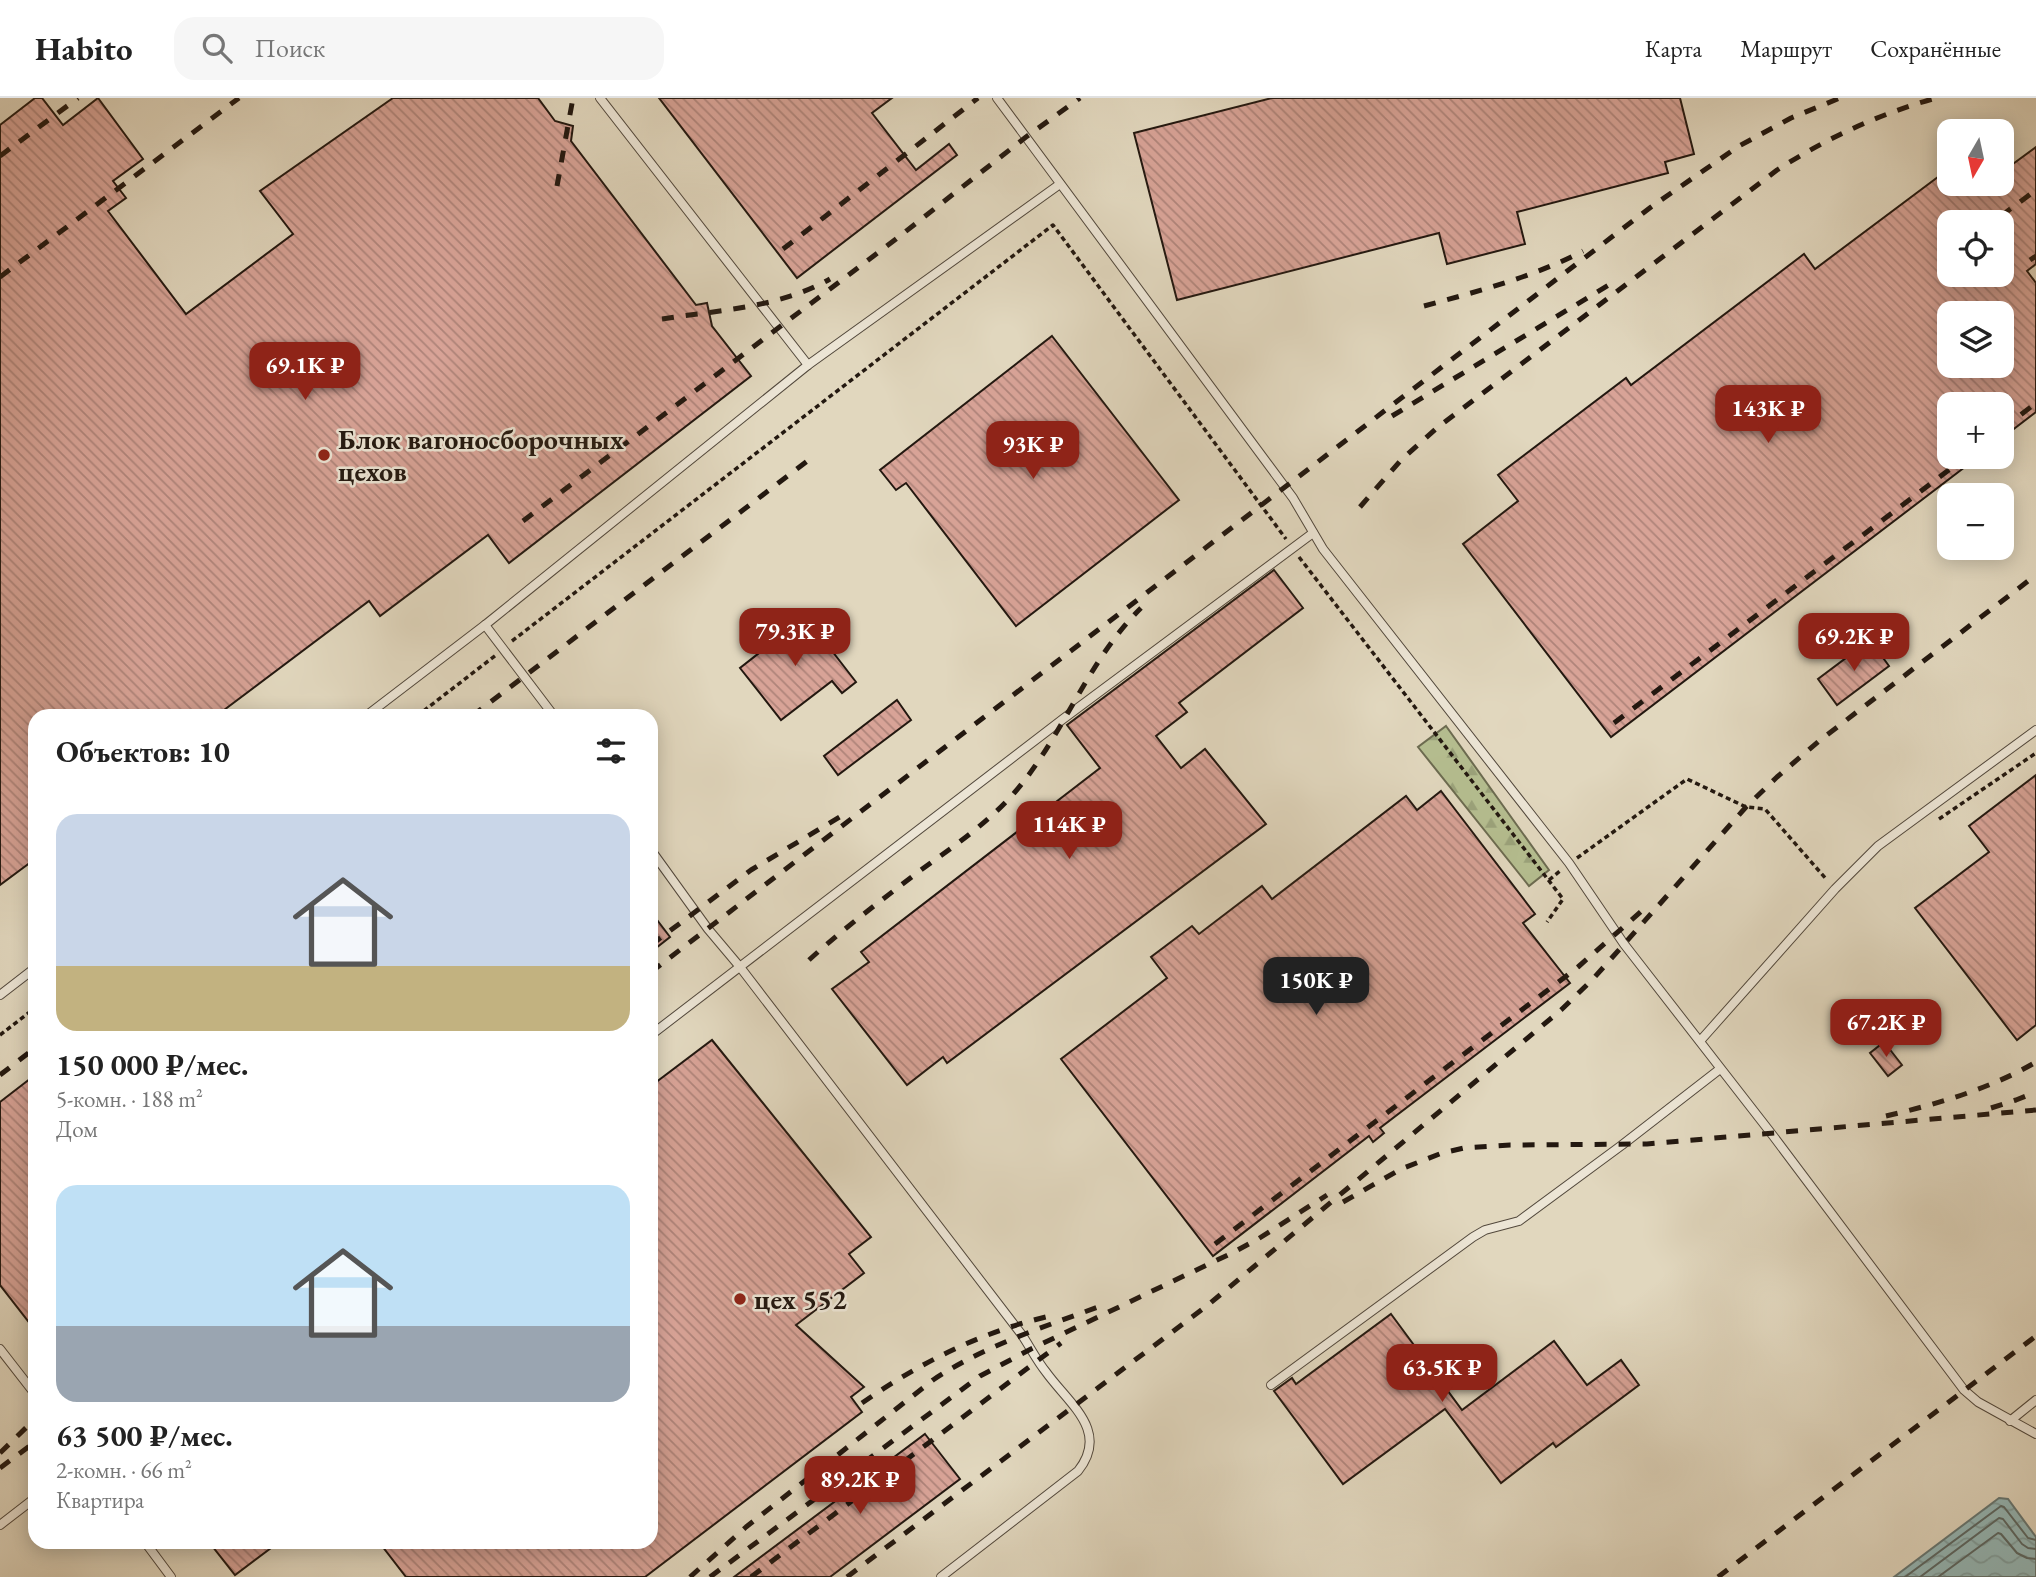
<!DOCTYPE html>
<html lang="ru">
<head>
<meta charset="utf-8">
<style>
	body { margin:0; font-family:"EB Garamond",serif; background:#f6f6f6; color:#222; height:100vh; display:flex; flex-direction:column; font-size:26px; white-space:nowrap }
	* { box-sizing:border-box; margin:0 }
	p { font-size:23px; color:#767676 }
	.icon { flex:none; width:38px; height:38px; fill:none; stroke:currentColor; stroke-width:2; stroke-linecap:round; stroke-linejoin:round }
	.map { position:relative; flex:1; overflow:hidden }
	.side { position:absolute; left:28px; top:611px; width:630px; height:840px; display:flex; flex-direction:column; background:#fff; border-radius:21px; box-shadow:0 4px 18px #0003 }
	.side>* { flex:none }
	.needle { width:46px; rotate:189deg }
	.fabs { position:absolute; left:1937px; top:21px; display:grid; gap:14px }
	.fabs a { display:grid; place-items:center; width:77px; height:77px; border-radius:14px; background:#fff; box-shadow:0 4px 18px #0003; font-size:35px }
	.price { position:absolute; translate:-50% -60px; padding:0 16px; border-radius:14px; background:#8f2418; color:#fff; font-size:23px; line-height:46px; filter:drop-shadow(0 2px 4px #0008) }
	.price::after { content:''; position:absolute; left:50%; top:42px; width:21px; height:16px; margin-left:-10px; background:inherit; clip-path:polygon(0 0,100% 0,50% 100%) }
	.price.on { background:#222; color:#fff }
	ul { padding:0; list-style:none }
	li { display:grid; align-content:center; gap:14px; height:371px; padding:0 28px }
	li span { display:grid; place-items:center; height:217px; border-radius:21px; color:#555 }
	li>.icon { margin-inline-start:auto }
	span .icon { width:126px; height:126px; fill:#fffc; stroke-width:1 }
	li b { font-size:30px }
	h2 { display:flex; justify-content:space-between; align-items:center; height:84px; padding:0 28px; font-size:30px }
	header { display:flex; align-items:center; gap:42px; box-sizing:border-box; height:98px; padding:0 35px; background:#fff; border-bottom:2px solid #e0e0e0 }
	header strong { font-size:33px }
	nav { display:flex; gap:38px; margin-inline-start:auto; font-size:24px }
	.search { width:490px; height:63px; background:#f6f6f6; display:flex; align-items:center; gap:18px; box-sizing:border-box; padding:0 24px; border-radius:21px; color:#767676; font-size:26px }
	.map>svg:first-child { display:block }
</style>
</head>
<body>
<header>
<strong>Habito</strong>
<div class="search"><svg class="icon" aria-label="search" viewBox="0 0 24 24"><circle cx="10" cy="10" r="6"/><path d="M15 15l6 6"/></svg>Поиск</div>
<nav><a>Карта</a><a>Маршрут</a><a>Сохранённые</a></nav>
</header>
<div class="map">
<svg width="2036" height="1479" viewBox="0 0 2036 1479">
	<defs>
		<pattern id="forest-firs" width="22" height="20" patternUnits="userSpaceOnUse" patternTransform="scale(1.75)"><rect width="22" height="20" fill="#b5be90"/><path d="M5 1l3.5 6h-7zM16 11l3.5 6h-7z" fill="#9ba37b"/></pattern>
		<pattern id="water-waves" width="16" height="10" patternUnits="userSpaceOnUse" patternTransform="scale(1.75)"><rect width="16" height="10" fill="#95b8b7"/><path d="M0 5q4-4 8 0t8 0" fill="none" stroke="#809d9c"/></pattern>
		<pattern id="building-back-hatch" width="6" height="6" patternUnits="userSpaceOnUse" patternTransform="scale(1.75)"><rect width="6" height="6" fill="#d8a397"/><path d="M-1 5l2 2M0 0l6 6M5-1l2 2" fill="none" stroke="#af847a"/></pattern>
	</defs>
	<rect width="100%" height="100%" fill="#e1d7be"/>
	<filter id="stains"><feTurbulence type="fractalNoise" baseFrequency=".00286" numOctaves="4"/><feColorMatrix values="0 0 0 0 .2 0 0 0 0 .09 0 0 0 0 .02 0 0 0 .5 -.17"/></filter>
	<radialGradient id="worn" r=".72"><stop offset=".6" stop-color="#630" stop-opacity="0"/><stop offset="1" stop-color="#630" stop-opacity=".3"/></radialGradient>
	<path fill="url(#forest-firs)" stroke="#6c6b50" stroke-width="2" d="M1446,628l103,144 -20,16 -111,-139z"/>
	<path fill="url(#water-waves)" stroke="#677874" stroke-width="2" d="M1999,1400l9,1 28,38v40h-142z"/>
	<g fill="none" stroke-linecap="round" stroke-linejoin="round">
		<g stroke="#5c6864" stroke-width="2">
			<path d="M1905,1479l96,-71 3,1 24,31 8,2"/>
			<path d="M1920,1479l79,-59 4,1 19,25 6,4 8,1"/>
			<path d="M1938,1479l60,-44 3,1 16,19 10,5 9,1"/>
		</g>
	</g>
	<g fill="url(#building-back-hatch)" stroke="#231810" stroke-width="2" fill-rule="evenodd">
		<path d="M35,0h7l21,27 35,-27 45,61 -30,22 13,17 -18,13 78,103 107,-80 -33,-43 133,-93h145l17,23 18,5 -2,15 125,164 11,-2 5,23 39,50 -242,187 -21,-28 -108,81 -11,-15 -153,115h-181v143l-35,26v-760z"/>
		<path d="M659,0h233l-20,15 44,57 33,-26 8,11 -160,123z"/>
		<path d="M1272,0h408l14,56 -29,8 3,11 -151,39 8,32 -78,20 -8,-31 -262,67 -43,-167z"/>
		<path d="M2036,49v117l-9,7 9,12v129l-34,26v-34h-52v53h28l-367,280 -148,-193 55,-43 -20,-26 128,-97 5,7 173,-131 11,15 135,-101v16h15l8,10 14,-10h15v-12zM1950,124h52v53h-52zM1950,215h52v53h-52z"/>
		<path d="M1052,238l127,164 -163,126 -110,-143 -10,7 -16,-20z"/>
		<path d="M1274,472l29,38 -124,95 8,9 -31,24 25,32 24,-19 61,75 -319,239 -4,-6 -36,28 -75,-96 37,-27 -8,-10 239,-184 -33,-43z"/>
		<path d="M805,518l51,66 -14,11 -10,-12 -51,39 -41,-52 28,-22 -3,-9 7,-5 8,3z"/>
		<path d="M1870,542l19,26 -52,39 -19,-26z"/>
		<path d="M897,602l14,20 -73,55 -14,-19z"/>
		<path d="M2036,677v250l-19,15 -102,-132 74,-56 -20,-26z"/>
		<path d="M1441,693l94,123 -12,9 47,60 -190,145 4,5 -11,9 -4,-6 -156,120 -152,-197 106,-81 -16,-21 41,-31 7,8 63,-48 10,13 134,-103 11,14z"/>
		<path d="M651,814l19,25 -19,15z"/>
		<path d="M712,942l159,197 -22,17 15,19 -68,52 68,62 -13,10 11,15 -217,165h-239l-27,-35h272v-456z"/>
		<path d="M1884,944l18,23 -14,11 -18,-23z"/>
		<path d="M35,977v255l-35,-45v-183z"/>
		<path d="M1391,1216l71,96 92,-69 33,44 34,-25 18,25 -83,62 -3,-4 -52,40 -56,-74 -102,75 -69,-93 18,-13 4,6z"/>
		<path d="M925,1336l35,45 -130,98h-96z"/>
		<path d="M209,1444h70l-44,33z"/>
	</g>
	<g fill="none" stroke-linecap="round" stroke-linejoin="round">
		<g stroke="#52483c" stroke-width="10">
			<g id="service">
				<path d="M600,0l208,267"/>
				<path d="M997,0l296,400 30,51 246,314 55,81 150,193 190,253 14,12 58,32"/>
				<path d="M485,527l69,91"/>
				<path d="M366,618l119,-91 323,-260 252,-181"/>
				<path d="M651,752l57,79 32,38 282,368c8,12 15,26 24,37 23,32 64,59 32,99l-137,106"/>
				<path d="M0,897l35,-27"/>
				<path d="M651,937l412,-316 250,-186"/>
				<path d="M1700,943l135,-152 43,-43 158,-116"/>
				<path d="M0,1251l35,45"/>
				<path d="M1271,1287l202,-148 12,-7 34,-9 103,-76 98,-76"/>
				<path d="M2010,1323l26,-21"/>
				<path d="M0,1427l35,-27"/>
				<path d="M145,1444l26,35"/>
			</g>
		</g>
		<g stroke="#231810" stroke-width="3.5" stroke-dasharray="5 3.5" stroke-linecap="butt">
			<path d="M1299,459l264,342 -16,23"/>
			<path d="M512,543l541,-416 233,314"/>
			<path d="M417,618l79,-61"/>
			<path d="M1939,721l97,-66"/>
			<path d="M1577,760l110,-79 59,28 19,2 62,71"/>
			<path d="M1549,782l11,-9"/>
			<path d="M0,937l35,-27"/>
		</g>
		<use href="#service" stroke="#ece5d5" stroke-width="8"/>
		<g stroke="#231810" stroke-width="5" stroke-dasharray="12 12" stroke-linecap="butt">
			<path d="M0,58l78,-58"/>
			<path d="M557,88l16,-88"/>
			<path d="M2001,118l35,-26"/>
			<path d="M783,151l195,-151"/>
			<path d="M2030,162l6,-4"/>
			<path d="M0,179l239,-179"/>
			<path d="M1424,208c55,-15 109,-29 159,-55"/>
			<path d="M662,221c57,-9 117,-11 168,-40"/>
			<path d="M1392,318l225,-136"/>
			<path d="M2002,331l34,-26"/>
			<path d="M1360,409l41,-47 37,-33 339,-257c50,-32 102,-56 159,-72"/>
			<path d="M523,423l373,-282 130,-102 54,-39"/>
			<path d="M472,618l342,-260"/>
			<path d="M1614,625l352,-266"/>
			<path d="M651,847l100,-75 97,-58"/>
			<path d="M809,862c35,-32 74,-61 112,-90 33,-24 67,-47 94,-78 49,-57 72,-131 126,-184"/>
			<path d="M651,874l1000,-765 88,-61 52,-28 49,-20"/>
			<path d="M0,977l35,-27"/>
			<path d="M1991,1010l25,-8 20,-8"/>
			<path d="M1886,1018c51,-12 104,-27 150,-54"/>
			<path d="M1343,1104l58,-33 41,-16 22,-5 46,-3 137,-1 389,-34"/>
			<path d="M1215,1146l363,-277 67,-59"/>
			<path d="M862,1305c58,-40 118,-71 188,-87"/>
			<path d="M0,1355l35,-34"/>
			<path d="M0,1370l35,-26"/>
			<path d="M690,1479l56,-50 187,-147c51,-34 108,-52 165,-73"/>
			<path d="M710,1479l270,-201 51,-27 203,-97 24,-13 69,-44"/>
			<path d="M751,1479l310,-234"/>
			<path d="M847,1479l361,-272 353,-295 32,-31 153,-172 31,-30 42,-36 217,-166"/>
			<path d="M1718,1479l318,-241"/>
		</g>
	</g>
	<g fill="#8f2418" stroke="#ece5d5" stroke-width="2.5">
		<circle cx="324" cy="357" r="7"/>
		<circle cx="740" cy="1201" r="7"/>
	</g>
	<g text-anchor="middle" stroke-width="5" stroke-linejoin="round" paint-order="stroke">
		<g font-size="28" font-weight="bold" fill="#231810" stroke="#ece5d5" text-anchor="start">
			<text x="338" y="351">Блок вагоносборочных<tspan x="338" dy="32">цехов</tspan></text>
			<text x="754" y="1211">цех 552</text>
		</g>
	</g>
	<rect width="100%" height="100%" filter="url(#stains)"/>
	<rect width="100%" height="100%" fill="url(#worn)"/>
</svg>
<div class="fabs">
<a><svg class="needle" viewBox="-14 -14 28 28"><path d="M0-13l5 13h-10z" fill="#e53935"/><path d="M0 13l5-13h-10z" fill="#767676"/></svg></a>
<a><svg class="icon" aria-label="locate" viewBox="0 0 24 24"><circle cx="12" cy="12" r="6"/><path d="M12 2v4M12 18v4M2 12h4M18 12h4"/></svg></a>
<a><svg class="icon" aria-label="layers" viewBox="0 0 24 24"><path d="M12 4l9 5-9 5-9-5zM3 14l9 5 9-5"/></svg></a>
<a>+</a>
<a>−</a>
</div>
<b class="price" style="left:305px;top:304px">69.1K ₽</b>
<b class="price" style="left:1768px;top:347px">143K ₽</b>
<b class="price" style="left:1033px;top:383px">93K ₽</b>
<b class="price" style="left:795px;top:570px">79.3K ₽</b>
<b class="price" style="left:1854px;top:575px">69.2K ₽</b>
<b class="price" style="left:1069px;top:763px">114K ₽</b>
<b class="price on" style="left:1316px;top:919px">150K ₽</b>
<b class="price" style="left:1886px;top:961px">67.2K ₽</b>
<b class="price" style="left:1442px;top:1306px">63.5K ₽</b>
<b class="price" style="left:860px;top:1418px">89.2K ₽</b>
<section class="side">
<h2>Объектов: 10<svg class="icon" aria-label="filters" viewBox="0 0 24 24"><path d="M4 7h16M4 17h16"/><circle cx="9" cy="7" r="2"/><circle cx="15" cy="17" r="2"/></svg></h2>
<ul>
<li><span style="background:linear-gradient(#c9d6e8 70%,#c2b280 0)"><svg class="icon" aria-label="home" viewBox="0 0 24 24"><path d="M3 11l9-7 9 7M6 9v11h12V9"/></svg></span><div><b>150 000 ₽/мес.</b><p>5-комн. · 188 m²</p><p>Дом</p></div></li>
<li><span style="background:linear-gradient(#bfe0f5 65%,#9aa5b1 0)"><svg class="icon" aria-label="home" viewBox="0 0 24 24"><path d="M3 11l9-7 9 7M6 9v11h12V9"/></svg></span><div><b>63 500 ₽/мес.</b><p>2-комн. · 66 m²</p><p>Квартира</p></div></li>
</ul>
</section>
</div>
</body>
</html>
